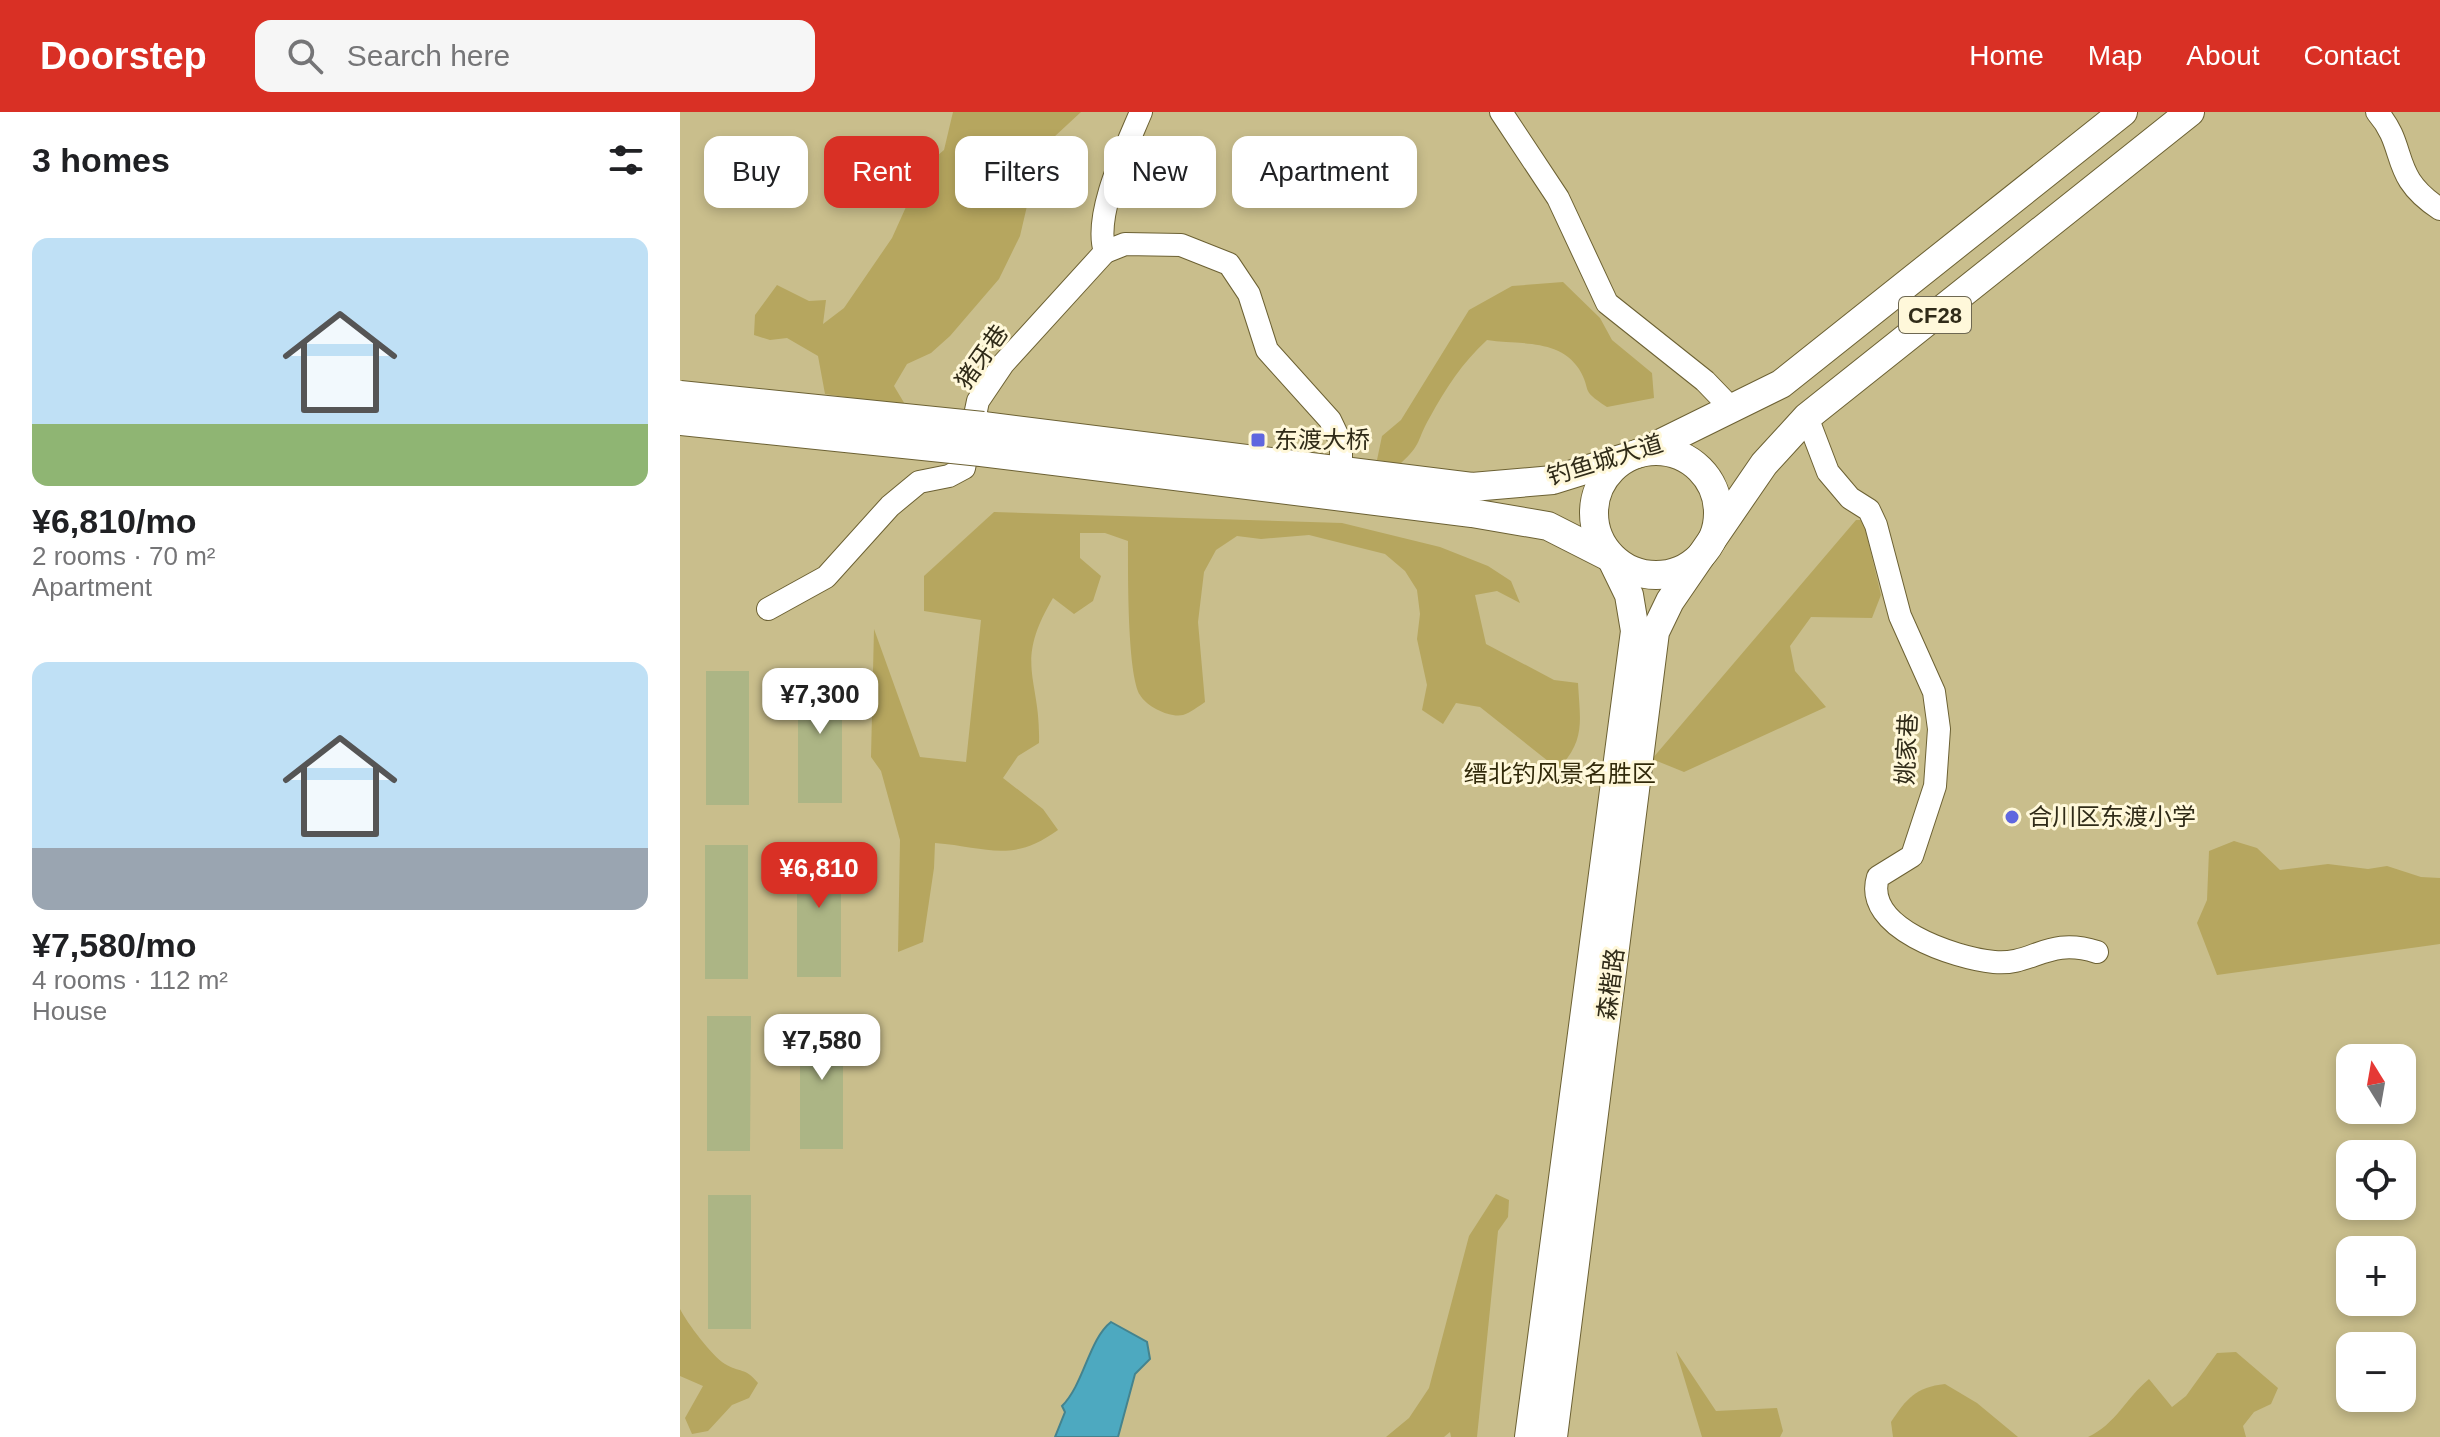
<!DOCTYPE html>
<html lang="en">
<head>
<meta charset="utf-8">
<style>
	body { margin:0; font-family:Helvetica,"Noto Sans SC",sans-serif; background:#f6f6f6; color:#202124; height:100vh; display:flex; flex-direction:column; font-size:30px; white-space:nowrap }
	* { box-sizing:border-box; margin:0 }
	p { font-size:26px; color:#757577 }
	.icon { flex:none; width:44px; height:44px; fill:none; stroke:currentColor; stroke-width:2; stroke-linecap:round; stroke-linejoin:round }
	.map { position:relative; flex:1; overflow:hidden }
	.details { display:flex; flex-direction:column; background:#fff; width:680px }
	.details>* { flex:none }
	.top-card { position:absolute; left:24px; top:24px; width:760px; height:72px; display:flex; gap:16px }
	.needle { width:52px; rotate:349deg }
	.fabs { position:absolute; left:1656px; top:932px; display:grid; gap:16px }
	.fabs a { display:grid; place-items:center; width:80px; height:80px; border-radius:16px; background:#fff; box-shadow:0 4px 12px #0003; font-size:40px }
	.price { position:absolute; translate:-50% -68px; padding:0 18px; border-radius:16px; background:#fff; color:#222; font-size:26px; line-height:52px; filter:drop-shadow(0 2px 4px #0008) }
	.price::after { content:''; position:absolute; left:50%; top:48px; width:24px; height:18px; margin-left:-12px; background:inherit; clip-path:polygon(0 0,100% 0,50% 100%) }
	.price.active { background:#d93025; color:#fff }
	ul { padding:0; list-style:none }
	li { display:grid; align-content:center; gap:16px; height:424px; padding:0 32px }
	li span { display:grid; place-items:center; height:248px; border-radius:16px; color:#555 }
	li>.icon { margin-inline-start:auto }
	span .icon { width:144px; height:144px; fill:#fffc; stroke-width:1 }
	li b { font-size:34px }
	h2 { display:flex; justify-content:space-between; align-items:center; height:96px; padding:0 32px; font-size:34px }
	.pill { padding:0 28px; border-radius:16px; background:#fff; box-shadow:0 4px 12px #0003; font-size:28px; line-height:72px }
	.pill.active { background:#d93025; color:#fff }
	header { display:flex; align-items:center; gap:48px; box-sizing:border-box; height:112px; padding:0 40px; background:#d93025; color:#fff }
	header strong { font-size:38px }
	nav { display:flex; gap:44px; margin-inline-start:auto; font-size:28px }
	.search { width:560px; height:72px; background:#f6f6f6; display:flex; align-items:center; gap:20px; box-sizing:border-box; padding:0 28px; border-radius:16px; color:#757577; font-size:30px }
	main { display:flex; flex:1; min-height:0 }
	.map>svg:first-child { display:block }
</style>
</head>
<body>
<header>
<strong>Doorstep</strong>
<div class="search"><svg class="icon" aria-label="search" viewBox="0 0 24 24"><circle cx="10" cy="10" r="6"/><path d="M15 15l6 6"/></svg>Search here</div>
<nav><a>Home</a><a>Map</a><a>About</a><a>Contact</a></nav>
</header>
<main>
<section class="details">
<h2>3 homes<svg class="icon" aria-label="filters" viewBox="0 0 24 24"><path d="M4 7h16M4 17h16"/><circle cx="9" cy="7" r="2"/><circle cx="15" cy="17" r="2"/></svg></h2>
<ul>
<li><span style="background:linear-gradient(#bfe0f5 75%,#8fb573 0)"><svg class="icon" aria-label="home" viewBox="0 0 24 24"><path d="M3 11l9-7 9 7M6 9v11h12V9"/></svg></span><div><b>¥6,810/mo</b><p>2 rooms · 70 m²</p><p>Apartment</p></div></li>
<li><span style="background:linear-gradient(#bfe0f5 75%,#9aa5b1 0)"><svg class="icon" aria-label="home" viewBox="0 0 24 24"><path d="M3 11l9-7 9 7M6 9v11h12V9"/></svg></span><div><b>¥7,580/mo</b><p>4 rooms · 112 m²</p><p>House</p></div></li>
</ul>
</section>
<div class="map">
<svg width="1760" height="1325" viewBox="0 0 1760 1325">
	<rect width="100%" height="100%" fill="#f6ebb8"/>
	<path fill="#c9be8c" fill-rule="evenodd" d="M0,0h1760v1325h-1760zM1670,946h52v52h-52zM1670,1042h52v52h-52zM1670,1138h52v52h-52zM1670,1234h52v52h-52z"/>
	<g fill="#b6a65f">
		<path d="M273,0h128l-41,38 -20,86 -21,43 -49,57 -19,17 -24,11 -13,22 12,20 -81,-12 -7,-38 -31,-18 -17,2 -16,-5 1,-20 22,-30 32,16 17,-1 -3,24 21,-16 48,-70 32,-71 20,-17z"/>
		<path d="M883,170l37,36 12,22 40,33 2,25 -47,9c-29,-19 -14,-15 -28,-38 -20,-31 -61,-24 -92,-29 -25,23 -41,48 -57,77 -14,24 -7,26 -30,47l-23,-4 5,-24 19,-16 68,-110 43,-24z"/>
		<path d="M314,400l348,11 98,24 48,19 23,15 9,22 -23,-12 -22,4 11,49 68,36 24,3c2,38 8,57 -20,86l-78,-62 -24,-4 -13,21 -21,-14 5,-25 -10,-46 3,-25 -3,-24 -12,-19 -20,-17 -76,-19 -48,4 -24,-3 -21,14 -12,22 -6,50 7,80c-6,4 -15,11 -22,13 -13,3 -36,-8 -43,-20 -13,-21 -12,-126 -12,-154l-23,-8h-25v25l21,18 -8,25 -19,13 -21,-16c-40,67 -12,79 -14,145l-21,13 -15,22 40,31 15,21c-47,34 -71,17 -123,13l-1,25 -11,74 -25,10 2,-112 -19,-69 -10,-14 3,-128 46,128 46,5 15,-142 -57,-9v-35z"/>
		<path d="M1176,408h7l18,75 -9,23 -61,-1 -21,29 5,25 31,36 -142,65 -32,-13z"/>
		<path d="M1554,729l23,7 23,22 48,-6 40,5 19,-3 34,11 19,1v66l-223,31 -20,-52 10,-23 2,-49z"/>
		<path d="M816,1082l13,6 -1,17 -10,14 -21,206h-26l-1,-5 -6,5h-58l23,-19 20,-30 40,-152z"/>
		<path d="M0,1197c7,14 32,47 45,55 15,9 20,3 33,19l-9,15 -17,7 -24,26 -16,3 -7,-16 18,-32 -23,-10z"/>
		<path d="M996,1239l40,60 61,-3 6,23 -3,6h-78z"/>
		<path d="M1556,1240l42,36 -7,16 -17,8 -11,14 3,11h-158c28,-13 38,-39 61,-58l23,28 14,-11 31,-43z"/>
		<path d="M1265,1272l32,19 41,34h-125l-2,-15c15,-23 25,-35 54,-38z"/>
	</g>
	<path fill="#4da9c0" stroke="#44838e" stroke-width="2" d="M431,1210l36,20 3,17 -15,15 -17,63h-63l10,-25 -3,-6c22,-22 27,-67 49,-84z"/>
	<g fill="#acb585">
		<rect x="118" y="557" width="44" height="134"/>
		<rect x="26" y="559" width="43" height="134"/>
		<rect x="117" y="731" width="44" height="134"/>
		<rect x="25" y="733" width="43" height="134"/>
		<rect x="120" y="902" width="43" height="135"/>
		<path d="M27,904h44l-1,135h-43z"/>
		<rect x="28" y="1083" width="43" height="134"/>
	</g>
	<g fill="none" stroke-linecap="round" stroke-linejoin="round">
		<g stroke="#6c6133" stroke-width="24">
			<g id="minor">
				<path d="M821,0l57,86 49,105 98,78 28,29"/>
				<path d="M1697,0c32,37 11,63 63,97"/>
				<path d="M425,140l20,-8 56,1 48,19 20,30 18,56 63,70 11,23v28"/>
				<path d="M1127,305l21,55 22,26 19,12 7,15 24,91 34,76 5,37 -4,57 -23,70 -34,21c-16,51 77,81 116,85 39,4 53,-26 103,-10"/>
				<path d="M88,497l58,-32 64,-71 29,-24 30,-6 15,-8 14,-67 25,-37 102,-112c-12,-37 21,-104 36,-140"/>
			</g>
		</g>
		<g stroke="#6c6133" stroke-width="30">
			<g id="major">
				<path d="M303,314l489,61 81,-7 90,-28 138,-68 342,-272"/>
				<circle cx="976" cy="401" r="62"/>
				<path d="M301,340l491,61 76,13 63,32"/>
				<path d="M849,1325l106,-806 -6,-36 -18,-37"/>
				<path d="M873,1325l102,-805 15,-31 94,-137 43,-47 383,-305"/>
			</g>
		</g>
		<use href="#minor" stroke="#fff" stroke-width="22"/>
		<use href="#major" stroke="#fff" stroke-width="28"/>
		<g stroke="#6c6133" stroke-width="30" stroke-linecap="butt">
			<g id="major-bridge">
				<path d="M0,283l303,31"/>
				<path d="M0,309l301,31"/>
			</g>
		</g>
		<use href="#major-bridge" stroke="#fff" stroke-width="28"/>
	</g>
	<g fill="#6067df" stroke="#fff8da" stroke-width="3">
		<rect x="570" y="320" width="16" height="16" rx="4"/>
		<circle cx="1332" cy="705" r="8"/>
	</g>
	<g text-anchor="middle" stroke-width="6" stroke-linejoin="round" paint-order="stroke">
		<rect fill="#fff8da" stroke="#6e6852" stroke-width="2" x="1219" y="185" width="72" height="36" rx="6"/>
		<g font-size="22" font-weight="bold" fill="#302b18">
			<text x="1255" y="211">CF28</text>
		</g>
		<g font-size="24" fill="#302b18" stroke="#fff8da">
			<text transform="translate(302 245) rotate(-55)" y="8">猪牙巷</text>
			<text transform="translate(925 348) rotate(-17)" y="8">钓鱼城大道</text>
			<text transform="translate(1227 637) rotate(-87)" y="8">姚家巷</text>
			<text transform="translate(931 872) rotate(-83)" y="8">森楷路</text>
		</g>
		<g font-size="24" fill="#302b18" stroke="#fff8da" text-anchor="start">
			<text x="594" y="336">东渡大桥</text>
			<text x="1348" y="713">合川区东渡小学</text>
		</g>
		<g font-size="24" fill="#322a0a" stroke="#fff8da">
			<text x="880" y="670">缙北钓风景名胜区</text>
		</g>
	</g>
</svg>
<div class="fabs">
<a><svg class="needle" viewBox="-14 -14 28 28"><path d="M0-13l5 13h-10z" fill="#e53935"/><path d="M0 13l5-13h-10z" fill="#757577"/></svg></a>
<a><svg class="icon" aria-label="locate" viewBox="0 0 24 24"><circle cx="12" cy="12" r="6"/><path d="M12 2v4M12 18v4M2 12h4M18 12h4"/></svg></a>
<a>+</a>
<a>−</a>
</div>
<b class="price" style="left:140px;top:624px">¥7,300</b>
<b class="price active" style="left:139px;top:798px">¥6,810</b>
<b class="price" style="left:142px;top:970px">¥7,580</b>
<div class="top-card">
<a class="pill">Buy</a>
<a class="pill active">Rent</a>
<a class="pill">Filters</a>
<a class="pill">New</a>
<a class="pill">Apartment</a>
</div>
</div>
</main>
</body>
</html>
